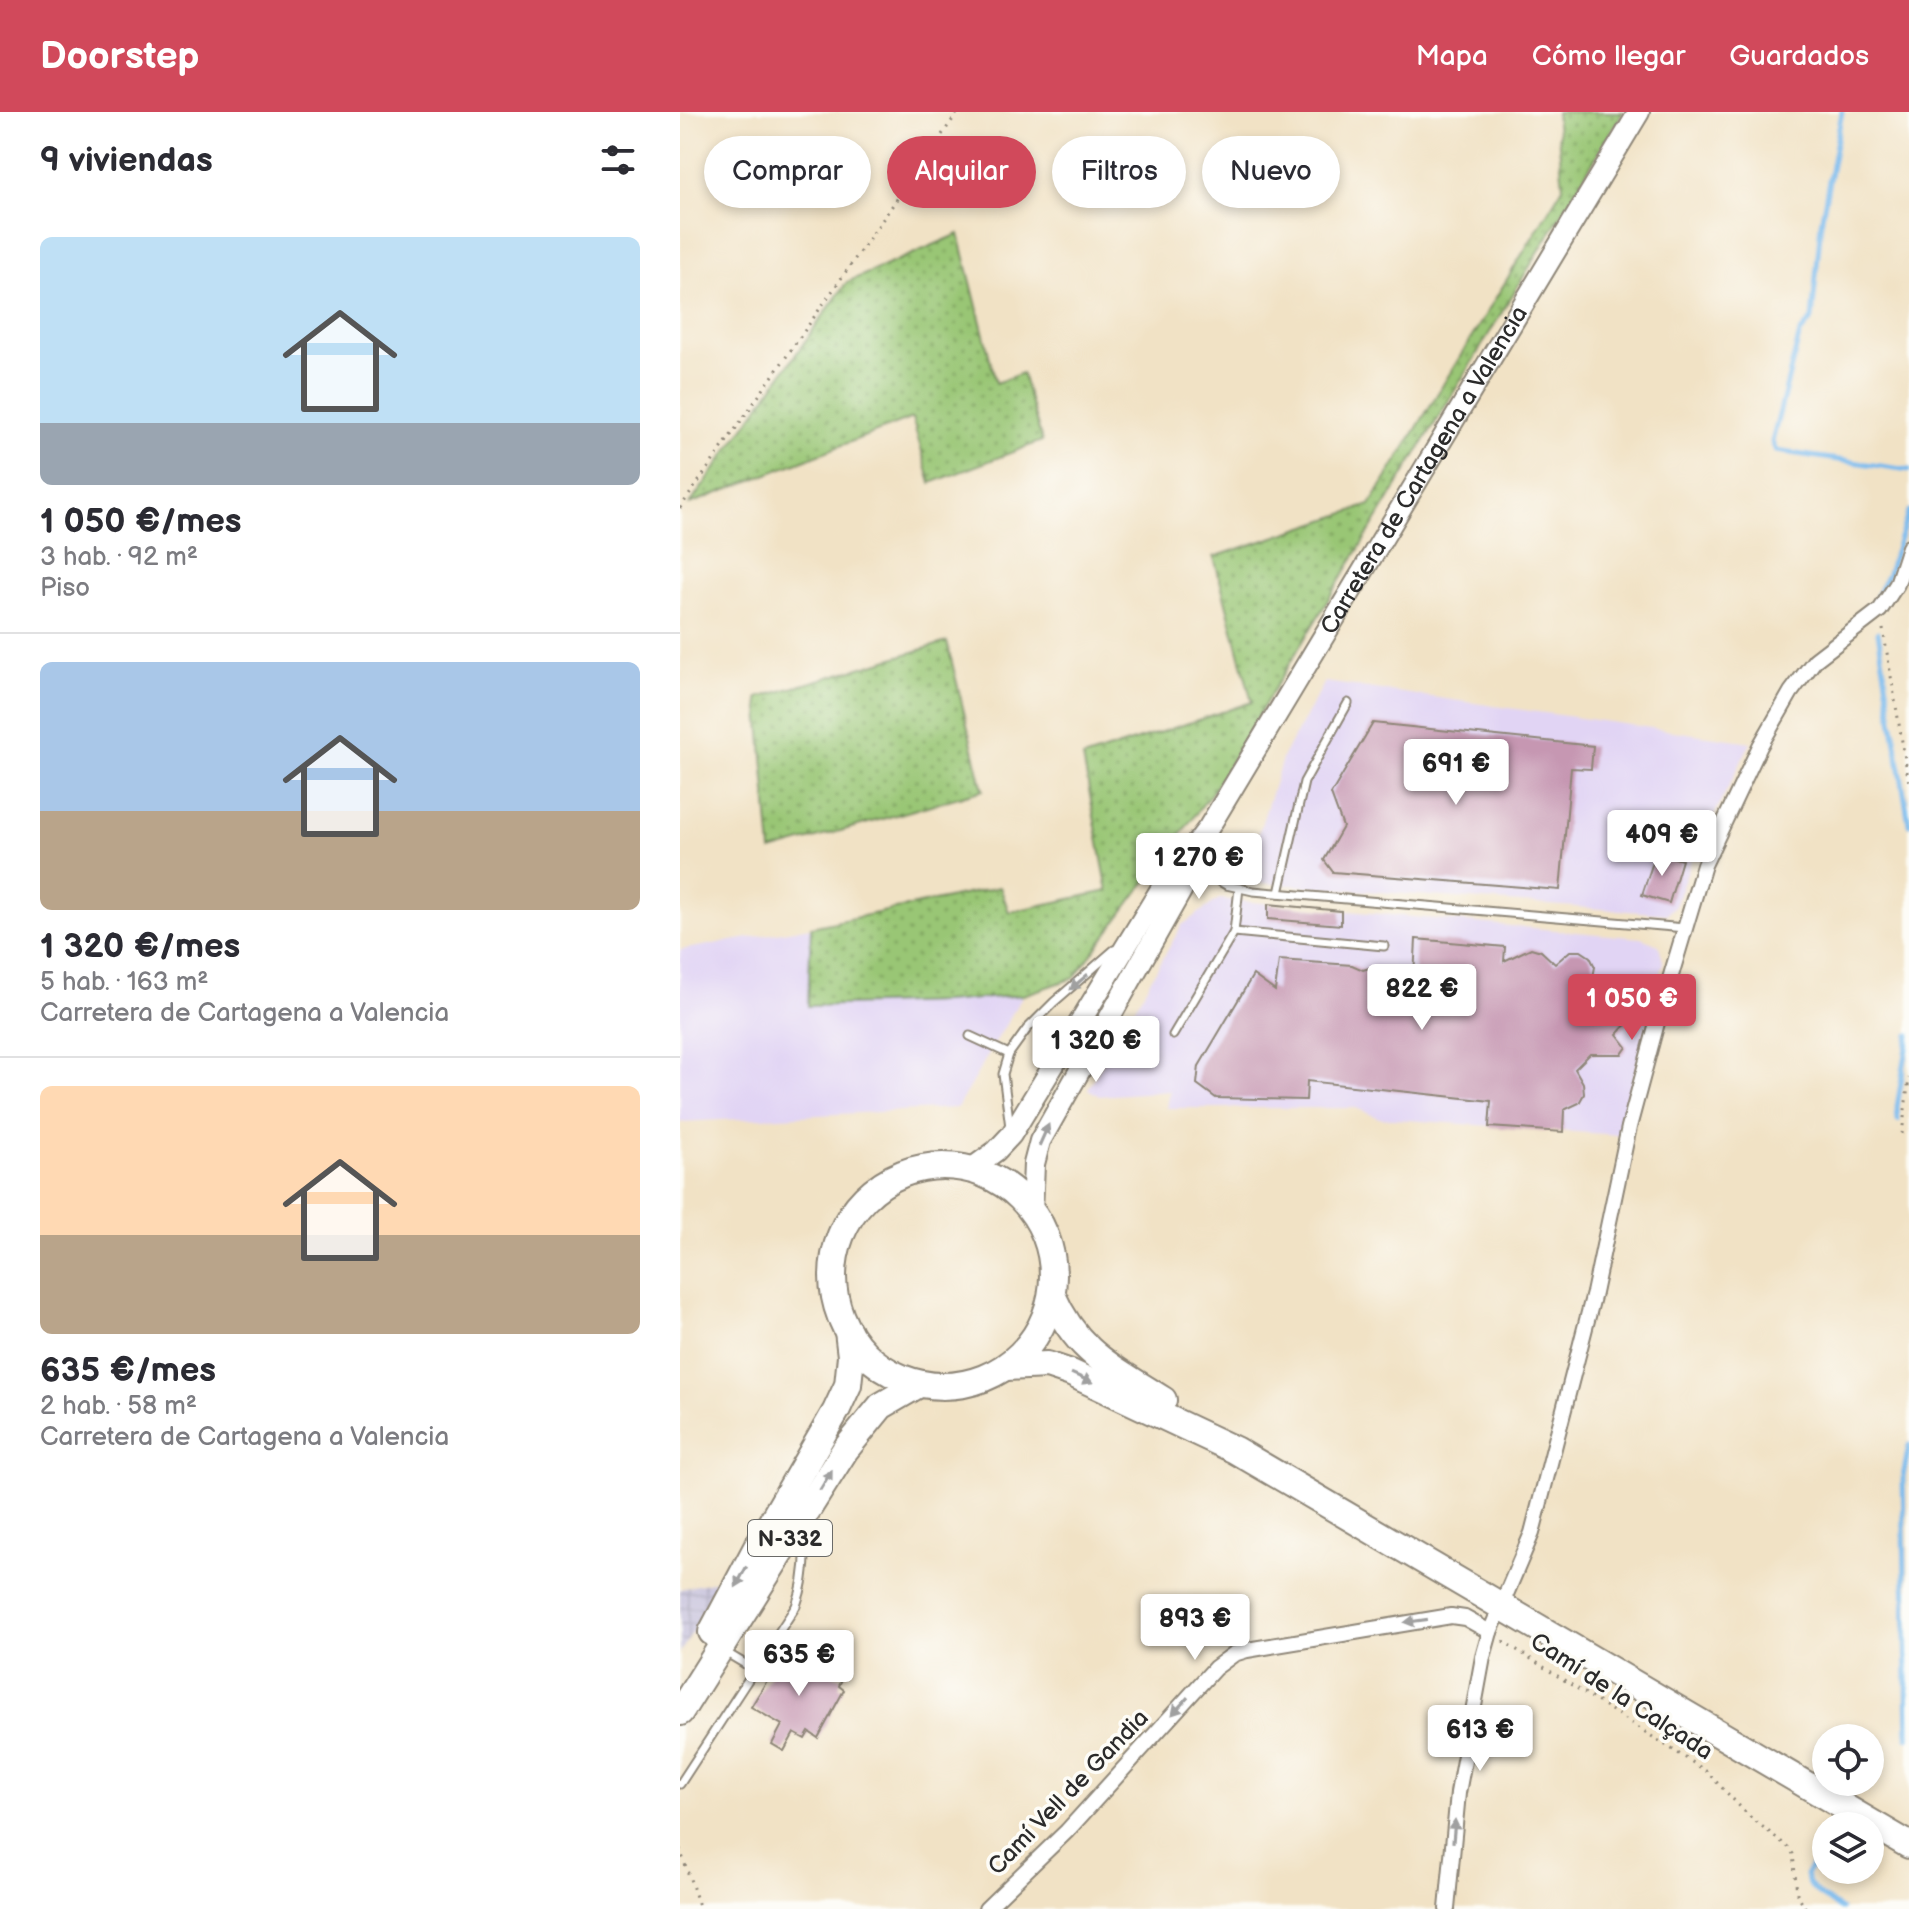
<!DOCTYPE html>
<html lang="es">
<head>
<meta charset="utf-8">
<style>
	body { margin:0; font-family:"Balsamiq Sans",sans-serif; background:#f2f2f3; color:#2b2b33; height:100vh; display:flex; flex-direction:column; font-size:30px; white-space:nowrap }
	* { box-sizing:border-box; margin:0 }
	p { font-size:26px; color:#7c7c81 }
	.icon { flex:none; width:44px; height:44px; fill:none; stroke:currentColor; stroke-width:2; stroke-linecap:round; stroke-linejoin:round }
	.map { position:relative; flex:1; overflow:hidden }
	.drawer { display:flex; flex-direction:column; background:#fff; width:680px }
	.drawer>* { flex:none }
	.hud { position:absolute; left:24px; top:24px; width:760px; height:72px; display:flex; gap:16px }
	.buttons { position:absolute; left:1132px; top:1612px; display:grid; gap:16px }
	.buttons a { display:grid; place-items:center; width:72px; height:72px; border-radius:50%; background:#fff; box-shadow:0 4px 12px #0003; font-size:40px }
	.price { position:absolute; translate:-50% -68px; padding:0 18px; border-radius:8px; background:#fff; color:#222; font-size:26px; line-height:52px; filter:drop-shadow(0 2px 4px #0008) }
	.price::after { content:''; position:absolute; left:50%; top:48px; width:24px; height:18px; margin-left:-12px; background:inherit; clip-path:polygon(0 0,100% 0,50% 100%) }
	.price.active { background:#d1495b; color:#fff }
	ul { padding:0; list-style:none }
	li { display:grid; align-content:center; gap:16px; height:424px; padding:0 40px }
	li+li { border-top:2px solid #e1e1e2 }
	li span { display:grid; place-items:center; height:248px; border-radius:12px; color:#555 }
	li>.icon { margin-inline-start:auto }
	span .icon { width:144px; height:144px; fill:#fffc; stroke-width:1 }
	li b { font-size:34px }
	h2 { display:flex; justify-content:space-between; align-items:center; height:96px; padding:0 40px; font-size:34px }
	.pill { padding:0 28px; border-radius:36px; background:#fff; box-shadow:0 4px 12px #0003; font-size:28px; line-height:72px }
	.pill.active { background:#d1495b; color:#fff }
	header { display:flex; align-items:center; gap:48px; box-sizing:border-box; height:112px; padding:0 40px; background:#d1495b; color:#fff }
	header strong { font-size:38px }
	nav { display:flex; gap:44px; margin-inline-start:auto; font-size:28px }
	main { display:flex; flex:1; min-height:0 }
	.map>svg:first-child { display:block }
</style>
</head>
<body>
<header>
<strong>Doorstep</strong>
<nav><a>Mapa</a><a>Cómo llegar</a><a>Guardados</a></nav>
</header>
<main>
<section class="drawer">
<h2>9 viviendas<svg class="icon" aria-label="filters" viewBox="0 0 24 24"><path d="M4 7h16M4 17h16"/><circle cx="9" cy="7" r="2"/><circle cx="15" cy="17" r="2"/></svg></h2>
<ul>
<li><span style="background:linear-gradient(#bfe0f5 75%,#9aa5b1 0)"><svg class="icon" aria-label="home" viewBox="0 0 24 24"><path d="M3 11l9-7 9 7M6 9v11h12V9"/></svg></span><div><b>1 050 €/mes</b><p>3 hab. · 92 m²</p><p>Piso</p></div></li>
<li><span style="background:linear-gradient(#a9c7e8 60%,#b9a48a 0)"><svg class="icon" aria-label="home" viewBox="0 0 24 24"><path d="M3 11l9-7 9 7M6 9v11h12V9"/></svg></span><div><b>1 320 €/mes</b><p>5 hab. · 163 m²</p><p>Carretera de Cartagena a Valencia</p></div></li>
<li><span style="background:linear-gradient(#ffd9b3 60%,#b9a48a 0)"><svg class="icon" aria-label="home" viewBox="0 0 24 24"><path d="M3 11l9-7 9 7M6 9v11h12V9"/></svg></span><div><b>635 €/mes</b><p>2 hab. · 58 m²</p><p>Carretera de Cartagena a Valencia</p></div></li>
</ul>
</section>
<div class="map">
<svg width="1229" height="1797" viewBox="0 0 1229 1797">
	<defs>
		<pattern id="industrial-grid" width="8" height="8" patternUnits="userSpaceOnUse" patternTransform="scale(2)"><rect width="8" height="8" fill="#c5c0db"/><path d="M0 4h8M4 0v8" fill="none" stroke="#a9a5bc"/></pattern>
		<pattern id="grass-dots" width="8" height="8" patternUnits="userSpaceOnUse" patternTransform="scale(2)"><rect width="8" height="8" fill="#99c674"/><path d="M2 2h.1M6 6h.1" fill="none" stroke="#7da15f" stroke-width="1.8" stroke-linecap="round"/></pattern>
	</defs>
	<rect width="100%" height="100%" fill="#fdfcf7"/>
	<filter id="ink" filterUnits="userSpaceOnUse"><feTurbulence type="fractalNoise" baseFrequency=".0125" numOctaves="2"/><feDisplacementMap in="SourceGraphic" scale="16" xChannelSelector="R" yChannelSelector="G"/><feConvolveMatrix kernelMatrix="1 2 1 2 8 2 1 2 1" color-interpolation-filters="sRGB"/></filter>
	<filter id="wash" filterUnits="userSpaceOnUse"><feTurbulence type="fractalNoise" baseFrequency=".006" numOctaves="4" result="noise"/><feDisplacementMap in="SourceGraphic" scale="32" xChannelSelector="R" yChannelSelector="G"/><feGaussianBlur stdDeviation="1.8" result="paint"/><feColorMatrix in="noise" values="0 0 0 0 0 0 0 0 0 0 0 0 0 0 0 0 0 1.4 0 .05"/><feComposite in="paint" operator="in"/></filter>
	<g filter="url(#wash)">
		<rect width="100%" height="100%" fill="#f1e2c5"/>
		<g fill="#e1d4f4">
			<path d="M645,570l426,60 -59,117 -17,47 -9,8 -415,-32 -6,-6 38,-120z"/>
			<path d="M539,787l422,39 18,7 4,17 -44,173 -240,-17 -23,-10h-189l3,-17 -71,5 -11,-7 94,-164z"/>
			<path d="M131,815l-3,79 136,-4 79,-7 -66,113 -277,14v-172z"/>
		</g>
		<path fill="url(#industrial-grid)" d="M44,1467l-44,74v-64z"/>
		<g fill="url(#grass-dots)" stroke="#627850" stroke-width="2">
			<path d="M876,0h67l-411,680 -138,186 -51,17 -79,7 -136,4 3,-79 189,-40 9,25 99,-21 -25,-133 169,-56 -38,-145 156,-52 193,-318z"/>
			<path d="M279,122l37,149 26,-10 20,68 -111,42 -19,-65 -222,86 157,-222z"/>
			<path d="M267,530l36,148 -212,61 -13,-153z"/>
		</g>
		<g fill="none" stroke-linecap="round" stroke-linejoin="round">
			<g stroke="#79baed" stroke-width="5">
				<path d="M1162,0l-21,111 -9,96 -12,14 -28,109 4,9 133,19"/>
				<path d="M1197,483l11,-22 21,-62"/>
				<path d="M1198,520l31,192"/>
				<path d="M1218,1008l-1,-13 12,-72"/>
				<path d="M1228,1626l-5,-261 6,-32"/>
				<path d="M1143,1734l-17,29c5,19 20,24 35,34"/>
			</g>
		</g>
		<g id="blocks">
			<g fill="#c697b2">
				<path d="M693,611l220,23 -2,23 -20,-1 -11,122 -227,-18 -9,-12 19,-33 -12,-33z"/>
				<path d="M956,706l23,6 -7,24 -23,-6z"/>
				<path d="M976,741l26,7 -13,43 -27,-8z"/>
				<path d="M588,792l73,7v14l-73,-6z"/>
				<path d="M736,827l89,8 -1,14 27,-13 10,3 14,13 15,-13h11l9,6 5,10 -2,10 -17,22 38,3 -1,8 13,2 3,9 -12,13 10,13 -5,7h-32l-15,15 8,14 1,11 -5,9 -15,7 -1,22 -74,-5 2,-26 -184,-20 -1,19 -90,-2 -19,-14 2,-18 54,-91 22,16 4,-31 73,5 11,5 10,-3 8,8 33,3z"/>
				<path d="M103,1542l20,10 5,-10 20,11 -2,6 16,8 -3,7 5,4 -26,48 -9,-6 -4,7 -11,-6 -10,18 -12,-7 10,-19 -31,-18z"/>
			</g>
		</g>
	</g>
	<g filter="url(#ink)">
		<use href="#blocks" fill-opacity="0" stroke="#8e8678" stroke-width="2"/>
		<g fill="none" stroke-linecap="round" stroke-linejoin="round">
			<g stroke="#8e8678" stroke-width="11">
				<g id="lane">
					<path d="M518,756l28,17 27,6 432,37"/>
					<path d="M599,781l25,-111 44,-79"/>
					<path d="M554,820l150,14"/>
					<path d="M493,923l61,-103 5,-44"/>
					<path d="M290,924l39,18"/>
					<path d="M330,1015l-7,-53 6,-20 18,-25 27,-27 60,-52"/>
					<path d="M45,1540l30,18"/>
					<path d="M0,1672l116,-178c9,-25 11,-49 8,-76"/>
				</g>
			</g>
			<g stroke="#8e8678" stroke-width="18">
				<g id="street">
					<path d="M306,1797l81,-78 148,-163 19,-14 13,-4 204,-34 14,2 25,14"/>
					<path d="M767,1797l11,-116 25,-136 7,-25 42,-99 62,-240 35,-166 29,-108 46,-154 56,-119 31,-54 24,-32 65,-50 17,-26 12,-37"/>
				</g>
			</g>
			<g stroke="#8e8678" stroke-width="24">
				<g id="secondary">
					<path id="s1" d="M291,1057l25,-18 15,-16 150,-246 48,-62 430,-715"/>
					<path d="M352,1099l2,-47 6,-23 155,-275 8,-24"/>
				</g>
			</g>
			<g stroke="#8e8678" stroke-width="30">
				<g id="highway">
					<circle cx="263" cy="1164" r="110"/>
					<path d="M372,1183c25,58 60,72 111,105"/>
					<path d="M326,1255l41,-2 24,8 164,77 674,395"/>
					<path d="M32,1520l44,-83 80,-138 12,-26 3,-29 -3,-25"/>
					<path d="M0,1600l165,-262 36,-44 38,-22"/>
				</g>
			</g>
			<g stroke="#8e8678" stroke-width="3" stroke-dasharray="2 6" stroke-linecap="butt">
				<path d="M0,396l278,-396"/>
				<path d="M1203,517l26,154"/>
				<path d="M1222,1022l7,-56"/>
				<path d="M823,1529l203,130 43,45 39,31 5,7 4,39 9,16"/>
				<path d="M0,1737l20,60"/>
			</g>
			<use href="#lane" stroke="#fff" stroke-width="7"/>
			<use href="#street" stroke="#fff" stroke-width="14"/>
			<use href="#secondary" stroke="#fff" stroke-width="20"/>
			<use href="#highway" stroke="#fff" stroke-width="26"/>
		</g>
		<defs><path id="oneway-solid" d="M-6-.8H1V-3.2L6.5 0L1 3.2V.8H-6Z" transform="scale(2)"/></defs>
		<g fill="#a0a0a0">
			<use href="#oneway-solid" transform="translate(399 870) rotate(139)"/>
			<use href="#oneway-solid" transform="translate(364 1023) rotate(-66)"/>
			<use href="#oneway-solid" transform="translate(402 1266) rotate(24)"/>
			<use href="#oneway-solid" transform="translate(146 1368) rotate(-59)"/>
			<use href="#oneway-solid" transform="translate(61 1465) rotate(118)"/>
			<use href="#oneway-solid" transform="translate(736 1509) rotate(172)"/>
			<use href="#oneway-solid" transform="translate(500 1594) rotate(132)"/>
			<use href="#oneway-solid" transform="translate(774 1719) rotate(-85)"/>
		</g>
	</g>
	<g text-anchor="middle" stroke-width="7" stroke-linejoin="round" paint-order="stroke">
		<rect fill="#fdfcf7" stroke="#6a6a68" stroke-width="2" x="68" y="1408" width="84" height="36" rx="6"/>
		<g font-size="22" font-weight="bold" fill="#2b2b2b">
			<text x="110" y="1434">N-332</text>
		</g>
		<g font-size="24" fill="#2b2b2b" stroke="#fdfcf7">
			<text dy="8" stroke="none"><textPath href="#s1" startOffset="836">Carretera de Cartagena a Valencia</textPath></text>
			<text transform="translate(942 1584) rotate(33)" y="8">Camí de la Calçada</text>
			<text transform="translate(388 1680) rotate(-46)" y="8">Camí Vell de Gandia</text>
		</g>
	</g>
</svg>
<div class="buttons">
<a><svg class="icon" aria-label="locate" viewBox="0 0 24 24"><circle cx="12" cy="12" r="6"/><path d="M12 2v4M12 18v4M2 12h4M18 12h4"/></svg></a>
<a><svg class="icon" aria-label="layers" viewBox="0 0 24 24"><path d="M12 4l9 5-9 5-9-5zM3 14l9 5 9-5"/></svg></a>
</div>
<b class="price" style="left:776px;top:695px">691 €</b>
<b class="price" style="left:982px;top:766px">409 €</b>
<b class="price" style="left:519px;top:789px">1 270 €</b>
<b class="price" style="left:742px;top:920px">822 €</b>
<b class="price active" style="left:952px;top:930px">1 050 €</b>
<b class="price" style="left:416px;top:972px">1 320 €</b>
<b class="price" style="left:515px;top:1550px">893 €</b>
<b class="price" style="left:119px;top:1586px">635 €</b>
<b class="price" style="left:800px;top:1661px">613 €</b>
<div class="hud">
<a class="pill">Comprar</a>
<a class="pill active">Alquilar</a>
<a class="pill">Filtros</a>
<a class="pill">Nuevo</a>
</div>
</div>
</main>
</body>
</html>
